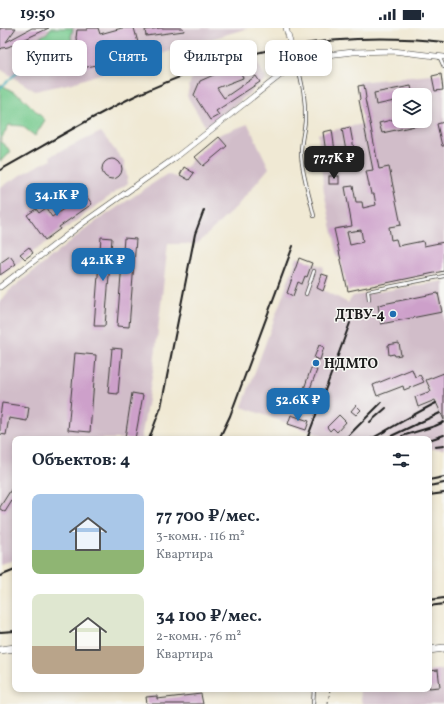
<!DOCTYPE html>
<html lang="ru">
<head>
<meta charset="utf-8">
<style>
	body { margin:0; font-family:Vollkorn,serif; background:#f2f2f3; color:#1f2937; height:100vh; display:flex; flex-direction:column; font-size:15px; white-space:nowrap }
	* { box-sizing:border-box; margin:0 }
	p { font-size:13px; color:#747a83 }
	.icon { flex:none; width:22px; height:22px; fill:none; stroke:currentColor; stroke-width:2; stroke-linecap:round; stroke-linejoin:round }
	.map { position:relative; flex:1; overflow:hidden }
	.sheet { position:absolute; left:12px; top:408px; width:420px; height:256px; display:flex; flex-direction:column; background:#fff; border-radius:8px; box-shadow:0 2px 6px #0003 }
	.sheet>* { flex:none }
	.guide { position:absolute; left:12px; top:12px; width:420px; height:36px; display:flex; gap:8px }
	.fabs { position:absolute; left:392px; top:60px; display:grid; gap:8px }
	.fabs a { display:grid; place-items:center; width:40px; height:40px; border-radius:8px; background:#fff; box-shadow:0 2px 6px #0003; font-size:20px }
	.price { position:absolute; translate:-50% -34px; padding:0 9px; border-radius:8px; background:#1f6fb2; color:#fff; font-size:13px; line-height:26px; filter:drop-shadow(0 1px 2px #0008) }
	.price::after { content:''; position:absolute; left:50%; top:24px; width:12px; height:9px; margin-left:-6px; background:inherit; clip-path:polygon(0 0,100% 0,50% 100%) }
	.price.current { background:#222; color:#fff }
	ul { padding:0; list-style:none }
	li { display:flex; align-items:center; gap:12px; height:100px; padding:0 20px }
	li span { display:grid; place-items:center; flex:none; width:112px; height:80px; border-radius:8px; color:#555 }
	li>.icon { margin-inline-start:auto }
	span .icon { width:48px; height:48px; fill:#fffc; stroke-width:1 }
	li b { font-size:17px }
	h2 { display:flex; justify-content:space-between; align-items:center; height:48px; padding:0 20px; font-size:17px }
	.chip { padding:0 14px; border-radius:8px; background:#fff; box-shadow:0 2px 6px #0003; font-size:14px; line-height:36px }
	.chip.current { background:#1f6fb2; color:#fff }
	.status { display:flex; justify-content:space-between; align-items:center; height:28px; padding:0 20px; background:#fff; direction:ltr }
	.status svg { height:11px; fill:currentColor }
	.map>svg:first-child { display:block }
</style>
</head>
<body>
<div class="status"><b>19:50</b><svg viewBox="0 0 49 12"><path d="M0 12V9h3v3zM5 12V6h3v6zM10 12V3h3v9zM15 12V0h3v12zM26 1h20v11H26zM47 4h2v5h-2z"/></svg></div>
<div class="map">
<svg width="444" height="676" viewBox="0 0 444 676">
	<rect width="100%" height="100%" fill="#f6f6f2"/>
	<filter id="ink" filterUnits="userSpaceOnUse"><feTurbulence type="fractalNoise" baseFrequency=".025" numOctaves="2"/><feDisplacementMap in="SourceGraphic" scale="8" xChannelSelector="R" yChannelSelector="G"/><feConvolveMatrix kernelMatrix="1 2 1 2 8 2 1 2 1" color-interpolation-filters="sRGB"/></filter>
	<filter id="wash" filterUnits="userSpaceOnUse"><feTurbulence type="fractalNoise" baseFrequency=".012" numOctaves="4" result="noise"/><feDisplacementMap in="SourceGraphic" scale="16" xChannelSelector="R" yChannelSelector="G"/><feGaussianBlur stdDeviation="0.9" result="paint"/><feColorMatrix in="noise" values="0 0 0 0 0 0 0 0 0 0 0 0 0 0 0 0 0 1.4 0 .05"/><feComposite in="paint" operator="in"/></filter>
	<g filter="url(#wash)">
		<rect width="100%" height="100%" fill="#f0e9d4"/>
		<g fill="#d1bdc9" fill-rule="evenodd">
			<path d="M0,0h248l-87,26 -89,29 -37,8 -35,-22z"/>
			<path d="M255,29l11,22 -59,50 -20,-33 4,-17 28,-13z"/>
			<path d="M441,46l3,19v178l-96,20 -8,-34h-2l-14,-65 -6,-58 5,-2 40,-8 -4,-24 1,-1 -2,-17zM399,67h26v26h-26z"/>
			<path d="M248,96l21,44 -32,38 -40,38h-29l-14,121 -13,74h-126v121l-15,4v-262l9,-11 82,-66 76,-51 11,4 17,-22 23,-21z"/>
			<path d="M101,104l23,30 4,21 -128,93v-89l39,-22 13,-5 -2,-4z"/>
			<path d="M297,229l27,10 -7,21 11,4 20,11 5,-7 91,-15v168h-15v-10h-110l2,-3 -7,-3 -72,-26z"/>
			<path d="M444,641v35h-82l-3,-15h70v-18z"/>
		</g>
		<g fill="#76ca8e" stroke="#497355">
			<path d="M51,0h22l-2,9 5,22 -2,7 -15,5 -17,-16 -5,-16 10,-6z"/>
			<path d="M0,56l21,12 24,24 -10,16 -13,-10 -13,-1 -9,16 11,10 -5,6 -6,4z"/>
		</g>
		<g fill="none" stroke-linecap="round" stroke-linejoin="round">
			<path stroke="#3dacba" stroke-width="2" d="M0,60l21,-19 10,-12 10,-6"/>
		</g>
		<g id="blocks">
			<g fill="#cda0ca" fill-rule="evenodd">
				<path d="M0,0h16l-10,14 26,-14h17l-41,19 -6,1 -2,2z"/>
				<path d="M87,0h11l2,6 22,-6h12l8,29 -44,14 -2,-6 -13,3 -7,-30 1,-8h10z"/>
				<path d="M160,0h23l1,3 -38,5 -1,-6z"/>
				<path d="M254,35l2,5 -15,5 2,5 -26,10 7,10 32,-22 4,6 -44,29 3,4 -9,5 -16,-25 6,-14 18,-8 26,-6 -1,-1z"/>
				<path d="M441,46l2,16 -8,1 -3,-15z"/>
				<path d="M364,57l2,13 -1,1 5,24 9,46 10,-2 12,58 -12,2 2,13 5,-1 2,7 25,-5 1,5 20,-4v29l-96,20 -14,-62 18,-3 -7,-39 8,-1 3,16h6l1,6 13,-3 -2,-11h-3l-5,-23 7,-1 -14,-70 1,-1 -2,-13zM361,202l2,12 -13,3 -3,-13z"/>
				<path d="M411,58l2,9h-14v5l-23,5 -2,-12z"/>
				<path d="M399,90v3h29l1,2 -47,10 -3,-10z"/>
				<path d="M444,94v24h-2l-5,-22z"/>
				<path d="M350,99l6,33 -8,2 -6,-33z"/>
				<path d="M332,102l5,35 -9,2 -5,-35z"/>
				<path d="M219,109l8,9 -24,20 -8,-9z"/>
				<circle cx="112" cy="141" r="10"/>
				<path d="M184,139l10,6 -5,7 -9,-5z"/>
				<rect x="329" y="148" width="10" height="8"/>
				<path d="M85,166l7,10 -33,23 1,2 -15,11 -18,-25 9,-6 3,4 7,-5 6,9z"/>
				<path d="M101,209l11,1 -7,88h-11z"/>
				<path d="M124,210l12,1 -7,88 -12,-1z"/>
				<path d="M29,219l4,6 -8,6 -5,-5z"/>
				<path d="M10,228l6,8 -16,11v-12z"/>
				<path d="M299,230l13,5 -5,14 -2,-1 -3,8 -4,-2 -5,14 -6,-3z"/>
				<path d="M322,246l6,2 -5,15 -6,-3z"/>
				<path d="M438,265l4,19 -61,12 -3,-19z"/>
				<path d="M399,315l2,12 -6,1 -1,-2 -5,1 -1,-10z"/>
				<path d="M319,317l5,2 -4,13 -6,-2z"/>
				<path d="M112,320l10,1 -4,45 -10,-1z"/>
				<path d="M75,325l21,2 -6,77 -22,-2z"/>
				<path d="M311,340l6,2 -9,24 -5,-2z"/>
				<path d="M412,341l3,8 5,-2 4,7 -20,8 -1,-4 -26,10 -4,-11z"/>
				<path d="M444,345v47l-9,-20 -17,7 -3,-10 16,-6 -5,-11z"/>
				<path d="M132,365l11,2 -8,44 -10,-1z"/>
				<path d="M2,375l27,4 -2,14 -18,-3 -3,17 -6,-1v-18z"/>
				<path d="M356,377l5,5 -5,5 -5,-4z"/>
				<path d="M291,387l18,6 -3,9 -18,-6z"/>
				<path d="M339,387l7,7 -9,10 -4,-4 -3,3 -3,-4z"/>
				<path d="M12,460l3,2v6l-10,16 -5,-3v-2z"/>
				<path d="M438,642l2,17 -11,1v-17z"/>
				<path d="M201,666l2,10h-56l-1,-7 11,-1v3z"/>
			</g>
		</g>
	</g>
	<g filter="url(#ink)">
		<use href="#blocks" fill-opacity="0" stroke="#3c3b38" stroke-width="1"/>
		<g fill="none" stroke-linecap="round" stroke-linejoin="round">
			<g stroke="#3c3b38" stroke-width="4">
				<g id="service">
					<path d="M439,28l5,11"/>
					<path d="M296,35c7,19 10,38 9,58 -1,11 -4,21 -4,31 0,19 9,45 13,64"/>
					<path d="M306,266l8,-23"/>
					<path d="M369,271l-1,-8 76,-15"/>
					<path d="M313,676l1,-15"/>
				</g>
			</g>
			<g stroke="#3c3b38" stroke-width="6">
				<g id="minor">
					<path d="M286,0l10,35"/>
					<path d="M0,259l83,-64 92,-65 121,-95 31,-8 26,-3 40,-1 51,6"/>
				</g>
			</g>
			<g stroke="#3c3b38" stroke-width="8">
				<g id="tertiary">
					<path d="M0,622l15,-2"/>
					<path d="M429,622l15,-2"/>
				</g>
			</g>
			<path stroke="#3c3b38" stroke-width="1" stroke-dasharray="3 3" stroke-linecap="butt" d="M328,676l2,-15"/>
			<use href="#service" stroke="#fff" stroke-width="2.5"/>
			<use href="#minor" stroke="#fff" stroke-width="5"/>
			<use href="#tertiary" stroke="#fff" stroke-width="7"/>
			<g stroke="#1c1c1c" stroke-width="2">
				<path d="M0,142c45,-25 89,-52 135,-74 100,-47 199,-66 309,-54"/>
				<path d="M370,394l16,-14"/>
				<path d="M402,408l33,-10 9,-4"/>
				<path d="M149,411l12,-32 34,-173 9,-24"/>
				<path d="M219,411l11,-23 63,-170"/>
				<path d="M307,411l43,-116"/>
				<path d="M345,411l36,-36"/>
				<path d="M371,411c22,-12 43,-25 65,-36"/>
				<path d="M385,411l55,-26"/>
				<path d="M429,412l15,-5"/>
				<path d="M435,419l9,-1"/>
				<path d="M429,452l15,-3"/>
				<path d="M429,458l15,-3"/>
				<path d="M429,467l15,-2"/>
				<path d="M0,548l15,-6"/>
				<path d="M429,572l15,-2"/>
				<path d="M429,578l15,-2"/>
				<path d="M0,604l15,-1"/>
			</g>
		</g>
	</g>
	<g fill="#1f6fb2" stroke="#f6f6f2" stroke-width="1.5">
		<circle cx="393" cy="286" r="4"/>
		<circle cx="316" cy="335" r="4"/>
	</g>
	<g text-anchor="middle" stroke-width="3" stroke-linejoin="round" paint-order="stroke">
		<g font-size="14" font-weight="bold" fill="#1c1c1c" stroke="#f6f6f2" text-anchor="end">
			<text x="385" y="291">ДТВУ-4</text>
			<text x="324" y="340" text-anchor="start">НДМТО</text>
		</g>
	</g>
</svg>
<div class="fabs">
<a><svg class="icon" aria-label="layers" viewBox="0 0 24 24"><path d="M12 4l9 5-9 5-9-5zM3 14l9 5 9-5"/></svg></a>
</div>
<b class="price current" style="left:334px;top:152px">77.7K ₽</b>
<b class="price" style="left:57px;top:189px">34.1K ₽</b>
<b class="price" style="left:103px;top:254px">42.1K ₽</b>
<b class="price" style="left:298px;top:394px">52.6K ₽</b>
<div class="guide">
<a class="chip">Купить</a>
<a class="chip current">Снять</a>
<a class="chip">Фильтры</a>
<a class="chip">Новое</a>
</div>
<section class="sheet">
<h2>Объектов: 4<svg class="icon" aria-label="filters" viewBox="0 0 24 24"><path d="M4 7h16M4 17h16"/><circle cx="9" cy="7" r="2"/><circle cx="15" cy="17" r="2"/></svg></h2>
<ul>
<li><span style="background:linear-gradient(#a9c7e8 70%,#8fb573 0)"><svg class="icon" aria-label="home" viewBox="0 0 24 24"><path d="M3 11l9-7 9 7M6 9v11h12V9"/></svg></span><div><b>77 700 ₽/мес.</b><p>3-комн. · 116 m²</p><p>Квартира</p></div></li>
<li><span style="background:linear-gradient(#dfe7d0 65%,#b9a48a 0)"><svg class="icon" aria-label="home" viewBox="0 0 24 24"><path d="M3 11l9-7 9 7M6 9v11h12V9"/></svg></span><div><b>34 100 ₽/мес.</b><p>2-комн. · 76 m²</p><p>Квартира</p></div></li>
</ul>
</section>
</div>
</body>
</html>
